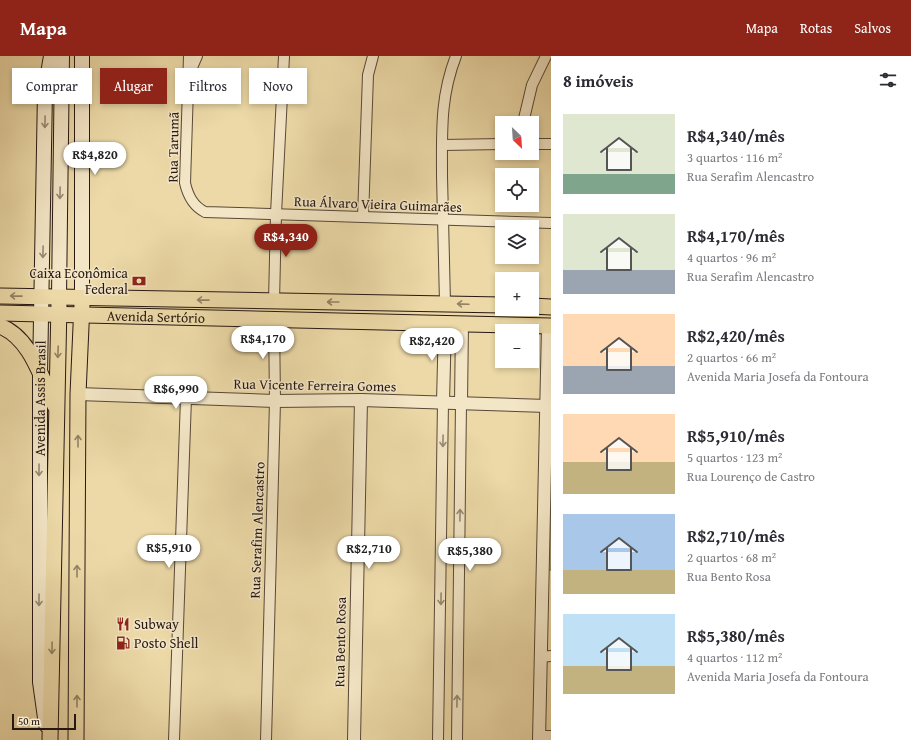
<!DOCTYPE html>
<html lang="pt">
<head>
<meta charset="utf-8">
<style>
	body { margin:0; font-family:"Gentium Book Plus",serif; background:#f7f7f7; color:#2b2b33; height:100vh; display:flex; flex-direction:column; font-size:15px; white-space:nowrap }
	* { box-sizing:border-box; margin:0 }
	p { font-size:13px; color:#7c7c81 }
	.icon { flex:none; width:22px; height:22px; fill:none; stroke:currentColor; stroke-width:2; stroke-linecap:round; stroke-linejoin:round }
	.map { position:relative; flex:1; overflow:hidden }
	.sheet { display:flex; flex-direction:column; background:#fff; width:360px }
	.sheet>* { flex:none }
	.hud { position:absolute; left:12px; top:12px; width:380px; height:36px; display:flex; gap:8px }
	.needle { width:26px; rotate:155deg }
	.buttons { position:absolute; left:495px; top:60px; display:grid; gap:8px }
	.buttons a { display:grid; place-items:center; width:44px; height:44px; border-radius:0px; background:#fff; box-shadow:0 2px 6px #0003; font-size:20px }
	.scale { position:absolute; left:12px; bottom:10px; width:64px; box-sizing:border-box; padding-left:4px; border:2px solid #271813; border-top:0; font-size:11px; line-height:14px; white-space:nowrap; color:#271813; -webkit-text-stroke:3px #f3e6c6; paint-order:stroke }
	.price { position:absolute; translate:-50% -34px; padding:0 9px; border-radius:14px; background:#fff; color:#222; font-size:13px; line-height:26px; filter:drop-shadow(0 1px 2px #0008) }
	.price::after { content:''; position:absolute; left:50%; top:24px; width:12px; height:9px; margin-left:-6px; background:inherit; clip-path:polygon(0 0,100% 0,50% 100%) }
	.price.selected { background:#8f2418; color:#fff }
	ul { padding:0; list-style:none }
	li { display:flex; align-items:center; gap:12px; height:100px; padding:0 12px }
	li span { display:grid; place-items:center; flex:none; width:112px; height:80px; border-radius:0px; color:#555 }
	li>.icon { margin-inline-start:auto }
	span .icon { width:48px; height:48px; fill:#fffc; stroke-width:1 }
	li b { font-size:17px }
	h2 { display:flex; justify-content:space-between; align-items:center; height:48px; padding:0 12px; font-size:17px }
	.chip { padding:0 14px; border-radius:0px; background:#fff; box-shadow:0 2px 6px #0003; font-size:14px; line-height:36px }
	.chip.selected { background:#8f2418; color:#fff }
	header { display:flex; align-items:center; gap:24px; box-sizing:border-box; height:56px; padding:0 20px; background:#8f2418; color:#fff }
	header strong { font-size:19px }
	nav { display:flex; gap:22px; margin-inline-start:auto; font-size:14px }
	main { display:flex; flex:1; min-height:0 }
	.map>svg:first-child { display:block }
</style>
</head>
<body>
<header>
<strong>Mapa</strong>
<nav><a>Mapa</a><a>Rotas</a><a>Salvos</a></nav>
</header>
<main>
<div class="map">
<svg width="551" height="684" viewBox="0 0 551 684">
	<rect width="100%" height="100%" fill="#ecd9a7"/>
	<filter id="stains"><feTurbulence type="fractalNoise" baseFrequency=".005" numOctaves="4"/><feColorMatrix values="0 0 0 0 .2 0 0 0 0 .09 0 0 0 0 .02 0 0 0 .5 -.17"/></filter>
	<radialGradient id="worn" r=".72"><stop offset=".6" stop-color="#630" stop-opacity="0"/><stop offset="1" stop-color="#630" stop-opacity=".3"/></radialGradient>
	<path fill="#cbb88e" stroke="#796850" d="M551,359v155h-5z"/>
	<g fill="none" stroke-linecap="round" stroke-linejoin="round">
		<g stroke="#584838" stroke-width="12">
			<g id="minor">
				<path d="M189,0l-4,127c3,13 8,23 20,29l346,11"/>
				<path d="M190,16l7,-16"/>
				<path d="M523,67l9,-38 14,-29"/>
				<path d="M532,88h19"/>
				<path d="M442,89l60,-1"/>
				<path d="M363,161l5,-142 5,-19"/>
				<path d="M274,246l2,-88 8,-158"/>
				<path d="M445,247c-1,-42 -2,-85 -3,-127 0,-44 -2,-79 14,-120"/>
				<path d="M540,601l11,-1"/>
				<path d="M539,680h12"/>
				<path d="M174,684l12,-342"/>
				<path d="M266,684l9,-339 -1,-81"/>
				<path d="M438,684l5,-338"/>
				<path d="M457,684l4,-337"/>
			</g>
		</g>
		<g stroke="#584838" stroke-width="14">
			<g id="tertiary">
				<path d="M78,338l197,7 86,-1 186,6"/>
				<path d="M443,346l2,-80"/>
				<path d="M461,347l1,-80"/>
				<path d="M354,684l7,-340"/>
				<path d="M539,684l9,-414"/>
			</g>
		</g>
		<g stroke="#271813" stroke-width="16">
			<g id="secondary">
				<path d="M82,0v241"/>
				<path d="M59,241l3,-241"/>
				<path id="s1" d="M46,669l-6,-43v-307l5,-284 6,-35"/>
			</g>
		</g>
		<g stroke="#271813" stroke-width="17">
			<g id="primary">
				<path d="M0,240l502,9"/>
				<path d="M532,250l19,1"/>
				<path id="s2" d="M0,257l551,13"/>
				<path d="M0,270c31,12 41,52 55,80"/>
				<path d="M50,684l9,-436"/>
				<path d="M76,684l2,-346 4,-90"/>
			</g>
		</g>
		<use href="#minor" stroke="#f3e6c6" stroke-width="10"/>
		<use href="#tertiary" stroke="#f3e6c6" stroke-width="12"/>
		<use href="#secondary" stroke="#f3e6c6" stroke-width="14"/>
		<use href="#primary" stroke="#ecd9a7" stroke-width="15"/>
	</g>
	<defs><path id="oneway-shaft" d="M-6 0H5M1.5-3L5.5 0L1.5 3" fill="none" stroke-width="1.6" stroke-linecap="round" stroke-linejoin="round"/></defs>
	<g stroke="#978975">
		<use href="#oneway-shaft" transform="translate(45 66) rotate(91)"/>
		<use href="#oneway-shaft" transform="translate(60 137) rotate(91)"/>
		<use href="#oneway-shaft" transform="translate(43 196) rotate(91)"/>
		<use href="#oneway-shaft" transform="translate(443 385) rotate(91)"/>
		<use href="#oneway-shaft" transform="translate(39 414) rotate(90)"/>
		<use href="#oneway-shaft" transform="translate(460 459) rotate(-89)"/>
		<use href="#oneway-shaft" transform="translate(441 543) rotate(91)"/>
		<use href="#oneway-shaft" transform="translate(39 544) rotate(90)"/>
		<use href="#oneway-shaft" transform="translate(457 645) rotate(-89)"/>
	</g>
	<g stroke="#938264">
		<use href="#oneway-shaft" transform="translate(16 240) rotate(-179)"/>
		<use href="#oneway-shaft" transform="translate(203 244) rotate(-179)"/>
		<use href="#oneway-shaft" transform="translate(333 246) rotate(-180)"/>
		<use href="#oneway-shaft" transform="translate(463 248) rotate(-178)"/>
		<use href="#oneway-shaft" transform="translate(58 296) rotate(92)"/>
		<use href="#oneway-shaft" transform="translate(78 385) rotate(-90)"/>
		<use href="#oneway-shaft" transform="translate(77 515) rotate(-90)"/>
		<use href="#oneway-shaft" transform="translate(52 592) rotate(91)"/>
		<use href="#oneway-shaft" transform="translate(77 645) rotate(-90)"/>
	</g>
	<defs>
		<g id="bank-bare" transform="scale(1.08)"><path d="M-6-4H6V4H-6ZM0-2.3a2.3 2.3 0 1 0 0 4.6a2.3 2.3 0 1 0 0-4.6Z" fill="#8f2418" stroke="#f3e6c6" stroke-width="2.5" paint-order="stroke"/></g>
		<g id="restaurant-bare" transform="scale(1.08)"><path d="M-5-6h1v4h1v-4h1v4h1v-4h1v5L-1.5 .5V6h-2V.5L-5-1ZM5-6V6H3V1.5H1.5Q1.5-4 5-6Z" fill="#8f2418" stroke="#f3e6c6" stroke-width="2.5" paint-order="stroke"/></g>
		<g id="fuel-bare" transform="scale(1.08)"><path d="M-5.5-6h7V0h2V4h1.3V-2.5L3-4.5l.8-.8L6-3V5H2.5V1h-1V6h-7ZM-4.2-4.7v3.2H.2V-4.7Z" fill="#8f2418" stroke="#f3e6c6" stroke-width="2.5" paint-order="stroke"/></g>
	</defs>
	<g fill-rule="evenodd">
		<use href="#bank-bare" x="139" y="225"/>
		<use href="#restaurant-bare" x="123" y="568"/>
		<use href="#fuel-bare" x="123" y="587"/>
	</g>
	<g text-anchor="middle" stroke-width="3" stroke-linejoin="round" paint-order="stroke">
		<g font-size="14" fill="#271813" stroke="#f3e6c6">
			<text transform="translate(173 91) rotate(-89)" y="5">Rua Tarumã</text>
			<text transform="translate(378 148) rotate(2)" y="5">Rua Álvaro Vieira Guimarães</text>
			<text dy="5" stroke="none"><textPath href="#s2" startOffset="156">Avenida Sertório</textPath></text>
			<text transform="translate(315 329) rotate(1)" y="5">Rua Vicente Ferreira Gomes</text>
			<text dy="5" stroke="none"><textPath href="#s1" startOffset="327">Avenida Assis Brasil</textPath></text>
			<text transform="translate(257 474) rotate(-88)" y="5">Rua Serafim Alencastro</text>
			<text transform="translate(340 586) rotate(-89)" y="5">Rua Bento Rosa</text>
		</g>
		<g font-size="14" fill="#271813" stroke="#f3e6c6" text-anchor="start">
			<text x="128" y="222" text-anchor="end">Caixa Econômica<tspan x="128" dy="16">Federal</tspan></text>
			<text x="134" y="573">Subway</text>
			<text x="134" y="592">Posto Shell</text>
		</g>
	</g>
	<rect width="100%" height="100%" filter="url(#stains)"/>
	<rect width="100%" height="100%" fill="url(#worn)"/>
</svg>
<div class="buttons">
<a><svg class="needle" viewBox="-14 -14 28 28"><path d="M0-13l5 13h-10z" fill="#e53935"/><path d="M0 13l5-13h-10z" fill="#7c7c81"/></svg></a>
<a><svg class="icon" aria-label="locate" viewBox="0 0 24 24"><circle cx="12" cy="12" r="6"/><path d="M12 2v4M12 18v4M2 12h4M18 12h4"/></svg></a>
<a><svg class="icon" aria-label="layers" viewBox="0 0 24 24"><path d="M12 4l9 5-9 5-9-5zM3 14l9 5 9-5"/></svg></a>
<a>+</a>
<a>−</a>
</div>
<div class="scale">50 m</div>
<b class="price" style="left:95px;top:120px">R$4,820</b>
<b class="price selected" style="left:286px;top:202px">R$4,340</b>
<b class="price" style="left:263px;top:304px">R$4,170</b>
<b class="price" style="left:432px;top:306px">R$2,420</b>
<b class="price" style="left:176px;top:354px">R$6,990</b>
<b class="price" style="left:169px;top:513px">R$5,910</b>
<b class="price" style="left:369px;top:514px">R$2,710</b>
<b class="price" style="left:470px;top:516px">R$5,380</b>
<div class="hud">
<a class="chip">Comprar</a>
<a class="chip selected">Alugar</a>
<a class="chip">Filtros</a>
<a class="chip">Novo</a>
</div>
</div>
<section class="sheet">
<h2>8 imóveis<svg class="icon" aria-label="filters" viewBox="0 0 24 24"><path d="M4 7h16M4 17h16"/><circle cx="9" cy="7" r="2"/><circle cx="15" cy="17" r="2"/></svg></h2>
<ul>
<li><span style="background:linear-gradient(#dfe7d0 75%,#7fa58c 0)"><svg class="icon" aria-label="home" viewBox="0 0 24 24"><path d="M3 11l9-7 9 7M6 9v11h12V9"/></svg></span><div><b>R$4,340/mês</b><p>3 quartos · 116 m²</p><p>Rua Serafim Alencastro</p></div></li>
<li><span style="background:linear-gradient(#dfe7d0 70%,#9aa5b1 0)"><svg class="icon" aria-label="home" viewBox="0 0 24 24"><path d="M3 11l9-7 9 7M6 9v11h12V9"/></svg></span><div><b>R$4,170/mês</b><p>4 quartos · 96 m²</p><p>Rua Serafim Alencastro</p></div></li>
<li><span style="background:linear-gradient(#ffd9b3 65%,#9aa5b1 0)"><svg class="icon" aria-label="home" viewBox="0 0 24 24"><path d="M3 11l9-7 9 7M6 9v11h12V9"/></svg></span><div><b>R$2,420/mês</b><p>2 quartos · 66 m²</p><p>Avenida Maria Josefa da Fontoura</p></div></li>
<li><span style="background:linear-gradient(#ffd9b3 60%,#c2b280 0)"><svg class="icon" aria-label="home" viewBox="0 0 24 24"><path d="M3 11l9-7 9 7M6 9v11h12V9"/></svg></span><div><b>R$5,910/mês</b><p>5 quartos · 123 m²</p><p>Rua Lourenço de Castro</p></div></li>
<li><span style="background:linear-gradient(#a9c7e8 70%,#c2b280 0)"><svg class="icon" aria-label="home" viewBox="0 0 24 24"><path d="M3 11l9-7 9 7M6 9v11h12V9"/></svg></span><div><b>R$2,710/mês</b><p>2 quartos · 68 m²</p><p>Rua Bento Rosa</p></div></li>
<li><span style="background:linear-gradient(#bfe0f5 65%,#c2b280 0)"><svg class="icon" aria-label="home" viewBox="0 0 24 24"><path d="M3 11l9-7 9 7M6 9v11h12V9"/></svg></span><div><b>R$5,380/mês</b><p>4 quartos · 112 m²</p><p>Avenida Maria Josefa da Fontoura</p></div></li>
</ul>
</section>
</main>
</body>
</html>
